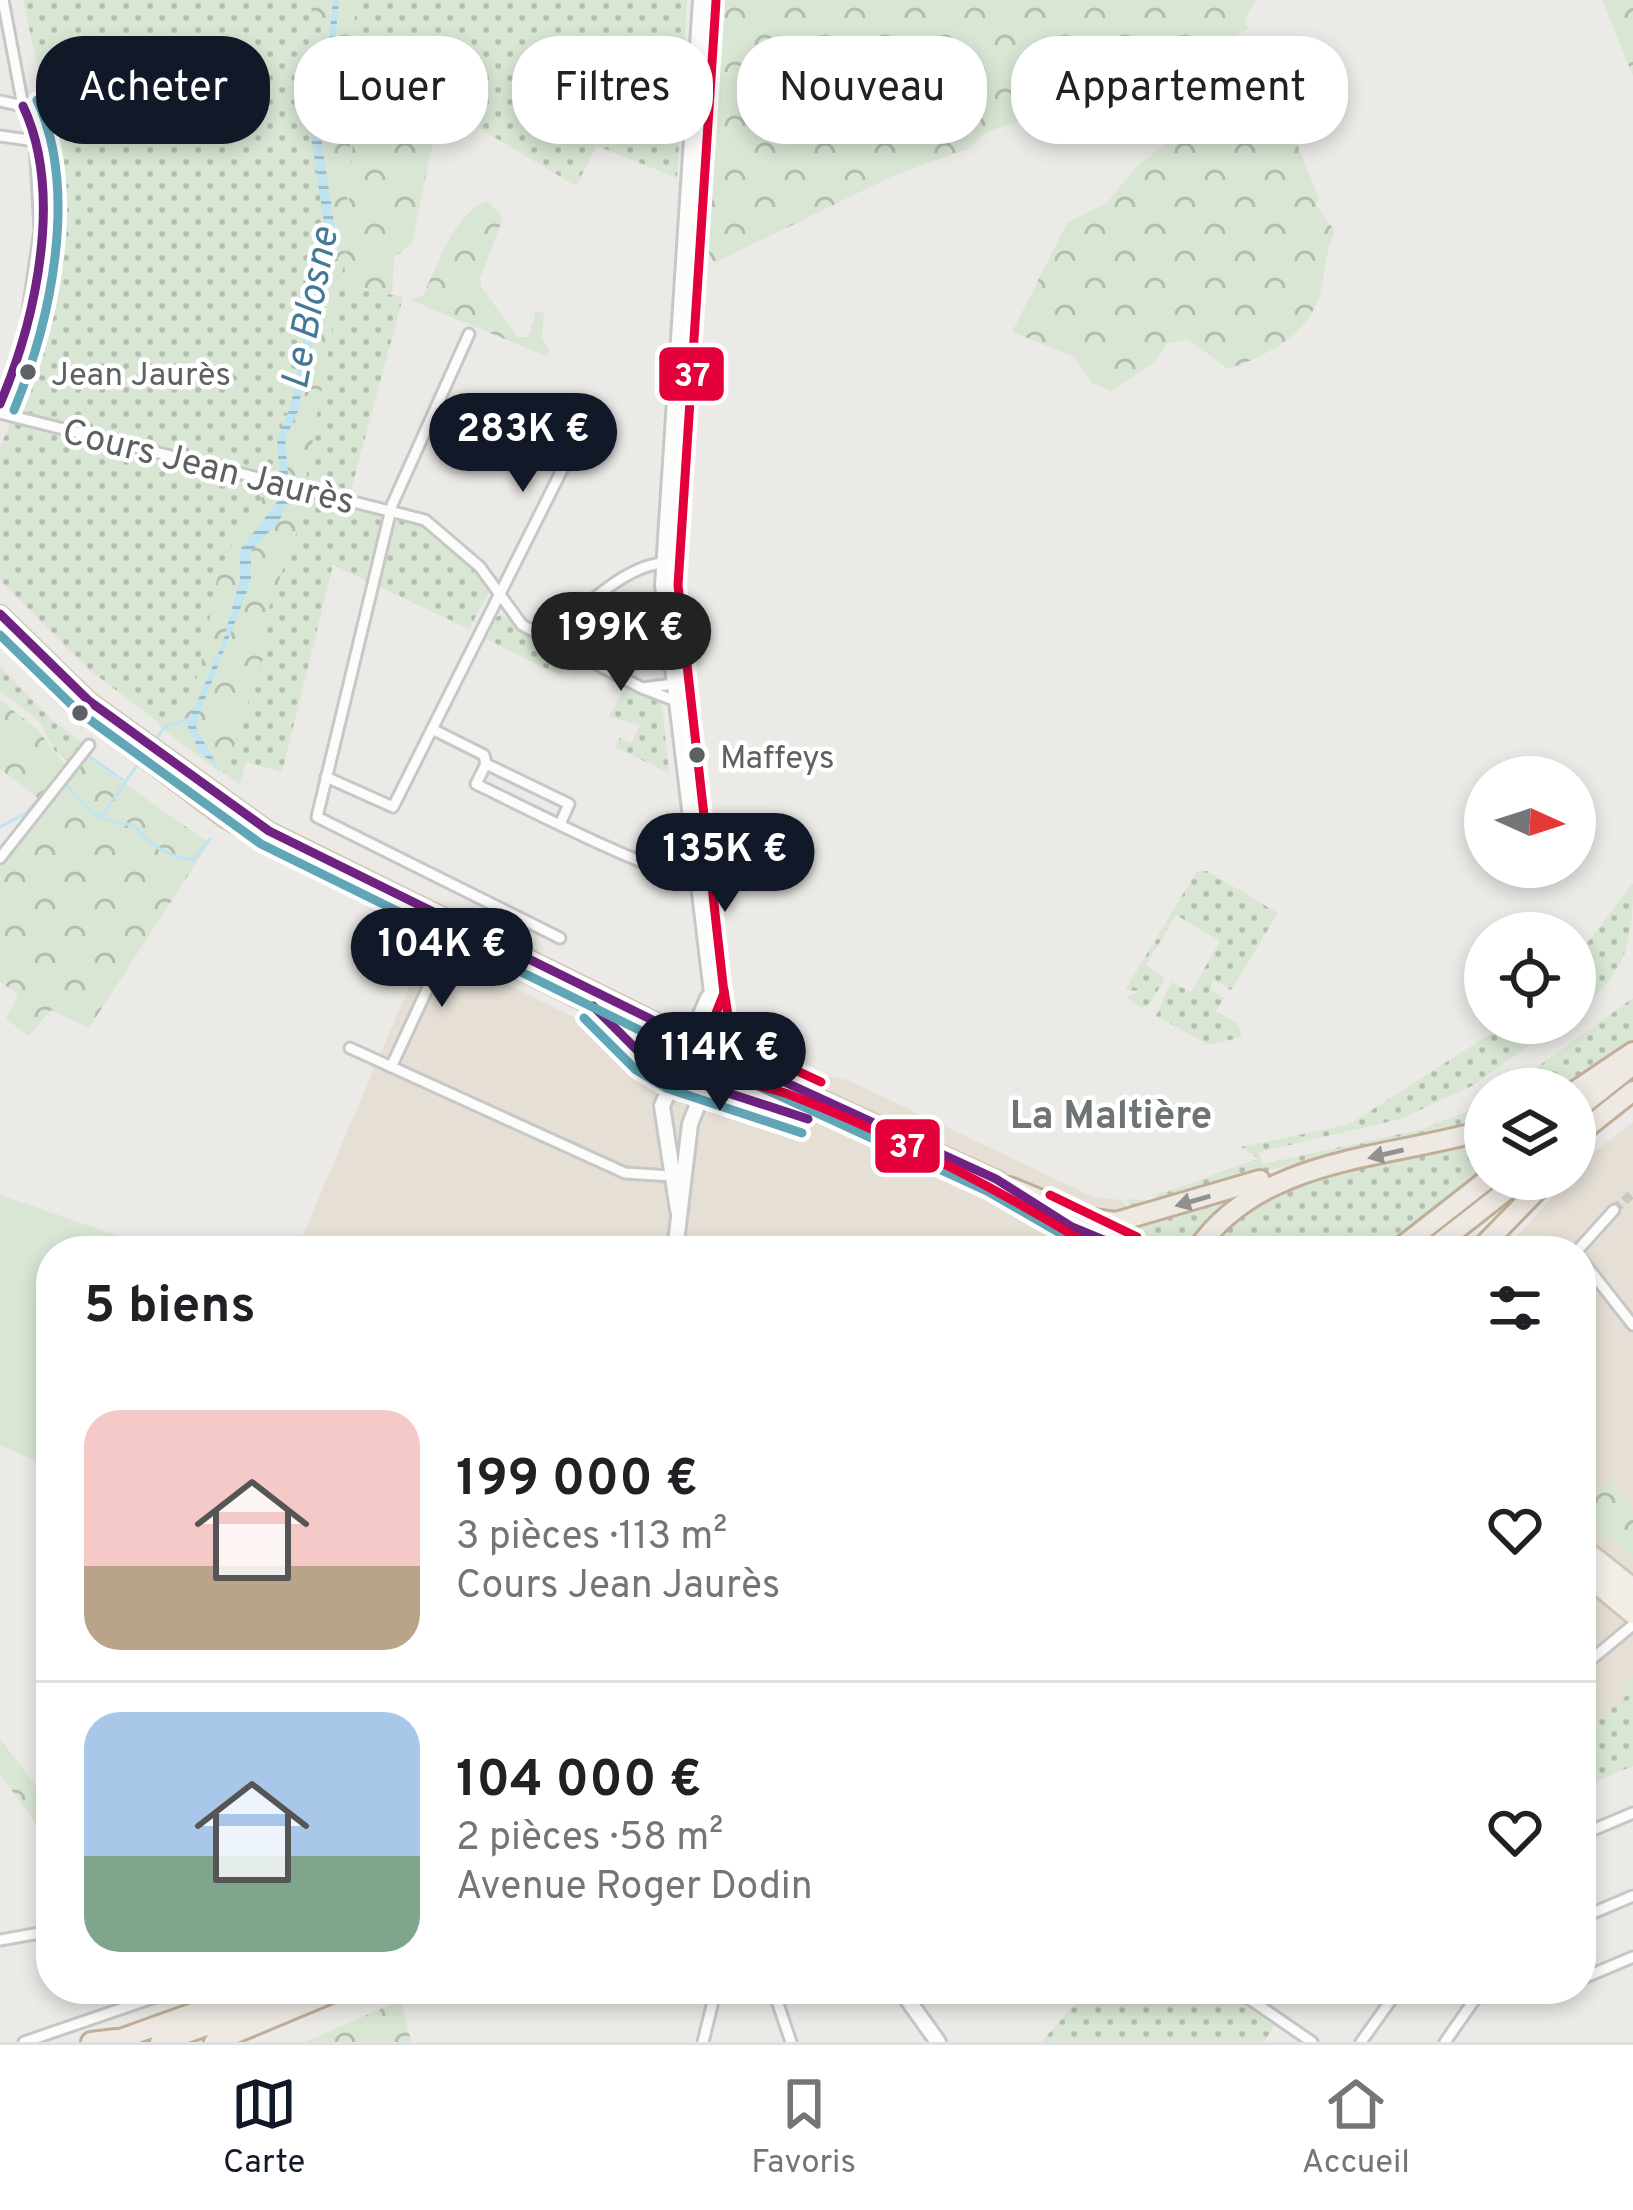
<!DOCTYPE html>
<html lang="fr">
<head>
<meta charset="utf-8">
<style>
	body { margin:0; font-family:Overpass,sans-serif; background:#f6f6f6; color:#202124; height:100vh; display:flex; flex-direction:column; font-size:45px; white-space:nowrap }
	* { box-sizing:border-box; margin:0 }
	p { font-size:39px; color:#757577 }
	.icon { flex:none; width:66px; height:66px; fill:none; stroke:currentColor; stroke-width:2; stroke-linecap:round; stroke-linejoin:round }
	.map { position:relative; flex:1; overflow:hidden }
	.panel { position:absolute; left:36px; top:1236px; width:1560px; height:768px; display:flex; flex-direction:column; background:#fff; border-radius:48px; box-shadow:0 6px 18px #0003 }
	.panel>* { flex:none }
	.guide { position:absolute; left:36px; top:36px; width:1563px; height:108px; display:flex; gap:24px }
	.needle { width:78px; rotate:93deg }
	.buttons { position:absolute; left:1464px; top:756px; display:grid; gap:24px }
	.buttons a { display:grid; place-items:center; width:132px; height:132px; border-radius:50%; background:#fff; box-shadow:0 6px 18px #0003; font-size:60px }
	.price { position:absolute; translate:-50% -102px; padding:0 27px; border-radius:42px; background:#111827; color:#fff; font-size:39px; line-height:78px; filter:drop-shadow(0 3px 6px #0008) }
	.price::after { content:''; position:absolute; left:50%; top:72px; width:36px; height:27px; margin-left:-18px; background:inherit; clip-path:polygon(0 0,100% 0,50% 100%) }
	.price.on { background:#222; color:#fff }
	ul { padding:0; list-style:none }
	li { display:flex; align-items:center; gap:36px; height:300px; padding:0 48px }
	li+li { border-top:3px solid #e0e0e0 }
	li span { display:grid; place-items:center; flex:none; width:336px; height:240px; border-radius:36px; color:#555 }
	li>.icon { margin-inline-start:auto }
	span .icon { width:144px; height:144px; fill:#fffc; stroke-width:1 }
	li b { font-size:51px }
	h2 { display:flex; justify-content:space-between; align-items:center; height:144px; padding:0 48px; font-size:51px }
	.pill { padding:0 42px; border-radius:48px; background:#fff; box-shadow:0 6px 18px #0003; font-size:42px; line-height:108px }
	.pill.on { background:#111827; color:#fff }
	.tab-bar { display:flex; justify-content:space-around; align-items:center; height:168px; border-top:3px solid #e0e0e0; background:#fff; font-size:33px; color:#757577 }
	.tab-bar a { display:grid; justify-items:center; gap:6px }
	.tab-bar .on { color:#111827 }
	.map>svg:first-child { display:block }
</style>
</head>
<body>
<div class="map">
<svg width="1633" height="2042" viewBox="0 0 1633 2042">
	<defs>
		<pattern id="green-dots" width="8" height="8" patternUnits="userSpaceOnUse" patternTransform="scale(3)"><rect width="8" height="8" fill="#d9e6d4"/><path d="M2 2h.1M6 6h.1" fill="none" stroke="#b3beb0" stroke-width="1.8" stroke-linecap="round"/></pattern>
		<pattern id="forest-crowns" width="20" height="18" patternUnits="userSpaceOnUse" patternTransform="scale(3)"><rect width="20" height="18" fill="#d9e6d4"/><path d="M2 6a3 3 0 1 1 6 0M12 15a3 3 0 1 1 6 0" fill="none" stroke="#b3beb0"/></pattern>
		<pattern id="water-rules" width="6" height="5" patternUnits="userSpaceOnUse" patternTransform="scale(3)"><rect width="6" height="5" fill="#c0e4f2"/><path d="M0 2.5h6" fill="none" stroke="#9fbcc8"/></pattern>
	</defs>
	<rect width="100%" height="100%" fill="#eceae7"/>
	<g fill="#e5dfd5">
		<path d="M427,945l158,78 71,19 132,52 15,-23 45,9 245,117 28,3 29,32 -15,19h-839z"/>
		<path d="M1633,1122v594l-52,42v-507h-77l65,-72h6l14,-23z"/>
	</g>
	<g fill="url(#green-dots)">
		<path d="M23,0h664l-10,178 -80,-32 -21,40 -116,-69 -99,-9 -12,178 54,11 -52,193 -35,-8 -2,8c66,18 148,29 175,102l-20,37 -136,-64 -51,207 -36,-10 -6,23 -153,-117 -87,-88v-133l30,-71 16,-58 11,-98 -7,-94z"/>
		<path d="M501,615l69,40 -9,21 -79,-39 10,-18z"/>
		<path d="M0,666l52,54 32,24 -13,20 -16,-13 -16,-30 -39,-30z"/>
		<path d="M626,685l36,19 7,69 -54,-26 5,-9 11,5 9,-17 -31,-10z"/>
		<path d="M1197,871h10l71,42 -47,77 -17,-10 -4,10 14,8 -8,13 21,12 5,14 -33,8 -53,-29 15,-34 20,10 29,-51 -44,-26 -30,50 19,13 -15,26 -9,4 -14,-11 12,-6 -14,-1z"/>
		<path d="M1633,883c0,60 -7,92 -58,130v-54z"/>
		<path d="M1633,998v42c-51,40 -61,49 -126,49z"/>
		<path d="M1507,1023h54l-89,63 -72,33 -141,33 4,12 160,-35 62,-25v19l-207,45 -148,44 -3,-13 29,2v-7c35,-9 67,-25 103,-35l-18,-12 109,-23z"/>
		<path d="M1485,1134v34l-105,83h-175c44,-81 195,-96 280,-117z"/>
		<path d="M1232,1197l-20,17 -24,37h-23l-31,-20 -2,-9z"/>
		<path d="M1633,1675v91l-52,22v-52l46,-41 -7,-9z"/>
		<path d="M1089,1989h132l53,37 -10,16h-223z"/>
	</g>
	<g fill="url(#forest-crowns)">
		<path d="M311,0h44c1,34 -5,65 -19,96l4,17 11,3 -6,141 -39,221 -25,-5c-8,-77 38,-152 44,-232 3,-37 -17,-74 -14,-110 3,-29 25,-60 16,-90 -6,-20 -16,-15 -16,-41z"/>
		<path d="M712,0h544l-11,19 3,10 -79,41 -11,-7 -20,1 -16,21 -138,48 -16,16 -73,26 -181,88 -17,-33z"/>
		<path d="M1602,0h31v76z"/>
		<path d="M356,93l5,15 99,9v22l-27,3 -21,101 -18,14 -2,37 -48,-9z"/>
		<path d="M1243,102l44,17 32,79 -3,7 19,26c-13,27 -9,52 -18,72 -17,37 -54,54 -89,66l-40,-30 -22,5 -11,18 -44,29 -19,-8 -18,-26 -62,-25 55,-109 40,-20 28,-35 43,-35z"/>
		<path d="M488,201l15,17 -23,61 2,9 36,49h10l8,-25 8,1 -2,27 7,8 -1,9 -138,-57 13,-5c15,-30 31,-83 65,-94z"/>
		<path d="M265,491l31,8 3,27 -36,98 6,16 -35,106 -14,26 -62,-46c53,-27 46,-105 61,-153 10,-30 33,-53 46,-82z"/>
		<path d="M0,700l38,30 29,38 -25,33 -42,-32z"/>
		<path d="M87,757l122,86 -120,185 -38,-18 -22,26 -23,-17 12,-25 -18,-12v-116z"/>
		<path d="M1611,1478l22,34v47l-52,-48z"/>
		<path d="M0,1739l51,66v40l-51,-71z"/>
		<path d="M401,2000l10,42h-106z"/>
	</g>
	<path fill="#d9e6d4" d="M0,1195l163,56h-112v217l-51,-23z"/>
	<path fill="url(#water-rules)" d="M333,0h6l-8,91 -11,40 15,99 -14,88 -17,52 -5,39 -14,30 5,59 -11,23 -28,30v30l-53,136 -2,11 24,42 -20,-18 -13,-27 36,-83 17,-62v-30l41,-53 -4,-58 13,-31 36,-173 -15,-98 13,-47z"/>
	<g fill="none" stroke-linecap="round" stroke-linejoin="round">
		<g stroke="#c0e4f2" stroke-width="3">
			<path d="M154,742l11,-15 24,-8"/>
			<path d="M90,757l33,23"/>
			<path d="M66,784c18,26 35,38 68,41 17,21 32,31 59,35l17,-21"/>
			<path d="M102,815l36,-51"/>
			<path d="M0,827l26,-14 32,-36"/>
		</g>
		<path stroke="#c8c8c6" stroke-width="9" stroke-dasharray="9 4.5" stroke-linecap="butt" d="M1614,1210l19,-17"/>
		<g stroke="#c8c7c8" stroke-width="15">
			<g id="street">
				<path d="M0,101l23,5"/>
				<path d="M0,136l35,5"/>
				<path d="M469,334l-77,171 -75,312 243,121"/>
				<path d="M0,404l25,-72 15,-102 -5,-89 -12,-35 -20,-106"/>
				<path d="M0,413l425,107 55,47 42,58 120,63"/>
				<path d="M562,635c17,-29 68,-71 103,-72"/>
				<path d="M674,684l-32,4 34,13"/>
				<path d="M432,729l52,26 2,9 -10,20c38,18 191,97 220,94"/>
				<path d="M486,764l83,40 -8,18"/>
				<path d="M326,777l67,30 195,-389"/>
				<path d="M0,858l89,-113"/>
				<path d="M350,1048l275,125 46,3"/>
				<path d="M391,1067l61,-131"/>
				<path d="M1577,1251l37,-41"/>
				<path d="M1581,1259l52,66"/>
				<path d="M1581,1668l52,-43"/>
				<path d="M1581,1835l52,-22"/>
				<path d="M1581,1918l52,-22"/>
				<path d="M0,1940l51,-9"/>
				<path d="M1581,1979l52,-22"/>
				<path d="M773,1989l18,53"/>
				<path d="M1235,1989l77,53"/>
				<path d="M24,2042l155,-53"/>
				<path d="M703,2042l13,-53"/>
				<path d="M1361,2042l38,-53"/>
				<path d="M1445,2042l37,-53"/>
			</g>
		</g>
		<g stroke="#c7c7c8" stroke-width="20">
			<g id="secondary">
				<path d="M678,1210l-16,-104 46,-108"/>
				<path d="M675,1251l15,-127 29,-73 -56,-466 38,-585"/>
				<path d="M900,1989l38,53"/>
			</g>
		</g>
		<g stroke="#d2c7b7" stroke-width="21">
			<g id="primary">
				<path d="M0,614l89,87 180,130 422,208 305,140 76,48 58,24"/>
				<path d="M0,632l70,70 154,116 76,43 288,143 72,63 60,26 71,5 232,108"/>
				<path d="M1053,1226l38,25"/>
				<path d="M1581,1545l52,41"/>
				<path d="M1581,1559l52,40"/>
				<path d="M1581,1573l52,43"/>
			</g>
		</g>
		<g stroke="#c1ae98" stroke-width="24">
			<g id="highway">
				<path d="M1575,1091l58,-39"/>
				<path d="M1575,1111l58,-46"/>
				<path d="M1575,1137l58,-46"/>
				<path d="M1010,1187l75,31 31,4 144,-42"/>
				<path d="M1196,1251c63,-94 189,-92 289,-121"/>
				<path d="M1396,1251l92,-72"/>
				<path d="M1429,1251l92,-72"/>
				<path d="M1478,1251l70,-72"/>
				<path d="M91,2042l25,-3"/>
				<path d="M112,2042l148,-53"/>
				<path d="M160,2042l154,-53"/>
				<path d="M214,2042l127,-53"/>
			</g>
		</g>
		<use href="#street" stroke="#fcfcfb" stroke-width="9"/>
		<use href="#secondary" stroke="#fcfcfb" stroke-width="14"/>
		<use href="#primary" stroke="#f2efe9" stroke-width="15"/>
		<use href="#highway" stroke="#eee9e3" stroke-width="18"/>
		<g stroke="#fff" stroke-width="18">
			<g id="bus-1">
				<path d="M0,404c36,-85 64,-211 23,-298"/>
				<path d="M0,614l89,87 180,130 422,208 305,140 76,48 58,24"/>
				<path d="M593,1006l53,53 27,16 135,44"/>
			</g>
		</g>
		<g stroke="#fff" stroke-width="18">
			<g id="bus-2">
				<path d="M14,410c37,-89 65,-219 23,-310"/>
				<path d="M0,635l79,77 182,132 423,208 305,140 102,59"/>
				<path d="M584,1018l52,52 30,18 136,45"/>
			</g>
		</g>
		<g stroke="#fff" stroke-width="18">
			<g id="bus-3">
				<path d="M716,1l-38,584 46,408 -29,73c37,18 65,17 98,30 98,38 195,88 285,142"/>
				<path d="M724,990l8,51 89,41"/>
				<path d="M1050,1195l87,42"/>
			</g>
		</g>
		<use href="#bus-1" stroke="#6f2282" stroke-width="9"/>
		<use href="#bus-2" stroke="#60a6b6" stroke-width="9"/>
		<use href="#bus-3" stroke="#e4003a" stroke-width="9"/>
	</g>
	<defs><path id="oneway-solid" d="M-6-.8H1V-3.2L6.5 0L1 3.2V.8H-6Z" transform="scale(3)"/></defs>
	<g fill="#909190">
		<use href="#oneway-solid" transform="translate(1386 1154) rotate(167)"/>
		<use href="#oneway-solid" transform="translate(1193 1201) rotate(164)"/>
	</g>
	<g fill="#5d6164" stroke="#fff" stroke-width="4.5">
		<circle cx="28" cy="372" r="10"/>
		<circle cx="80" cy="713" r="10"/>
		<circle cx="697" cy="755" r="10"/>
	</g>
	<g text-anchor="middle" stroke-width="9" stroke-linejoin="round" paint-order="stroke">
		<g font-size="33" fill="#5d6164" stroke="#fff" text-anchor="start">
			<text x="51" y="385">Jean Jaurès</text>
			<text x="720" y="768">Maffeys</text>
		</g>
		<g font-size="36" fill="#5d6164" stroke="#fff">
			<text transform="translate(209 465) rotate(14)" y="13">Cours Jean Jaurès</text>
		</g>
		<g font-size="39" font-style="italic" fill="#447897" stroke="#fff">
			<text transform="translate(308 308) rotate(-79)" y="14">Le Blosne</text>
		</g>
		<g font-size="39" font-weight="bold" fill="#6e7376" stroke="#fff">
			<text x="1111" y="1128">La Maltière</text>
		</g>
	</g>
	<g stroke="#fff" stroke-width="4.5">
		<rect x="657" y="345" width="69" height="58" rx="12" fill="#e4003a"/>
		<rect x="873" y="1117" width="69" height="58" rx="12" fill="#e4003a"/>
	</g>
	<g font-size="33" text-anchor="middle" font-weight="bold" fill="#fff">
		<text x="692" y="386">37</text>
		<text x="907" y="1157">37</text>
	</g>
</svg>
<div class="buttons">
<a><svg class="needle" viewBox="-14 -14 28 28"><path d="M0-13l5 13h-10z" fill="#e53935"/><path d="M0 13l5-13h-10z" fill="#757577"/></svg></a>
<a><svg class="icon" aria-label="locate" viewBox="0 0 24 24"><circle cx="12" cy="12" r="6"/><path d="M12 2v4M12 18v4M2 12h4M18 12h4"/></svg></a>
<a><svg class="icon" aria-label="layers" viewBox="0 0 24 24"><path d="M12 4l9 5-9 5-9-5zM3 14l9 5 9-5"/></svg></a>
</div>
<b class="price" style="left:523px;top:495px">283K €</b>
<b class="price on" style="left:621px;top:694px">199K €</b>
<b class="price" style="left:725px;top:915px">135K €</b>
<b class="price" style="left:442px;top:1010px">104K €</b>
<b class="price" style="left:720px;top:1114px">114K €</b>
<div class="guide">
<a class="pill on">Acheter</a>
<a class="pill">Louer</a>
<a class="pill">Filtres</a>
<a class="pill">Nouveau</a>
<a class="pill">Appartement</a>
</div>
<section class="panel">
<h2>5 biens<svg class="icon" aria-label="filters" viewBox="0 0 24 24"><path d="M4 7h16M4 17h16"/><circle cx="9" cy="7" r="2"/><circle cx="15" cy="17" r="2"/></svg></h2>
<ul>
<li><span style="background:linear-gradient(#f6c9c9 65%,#b9a48a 0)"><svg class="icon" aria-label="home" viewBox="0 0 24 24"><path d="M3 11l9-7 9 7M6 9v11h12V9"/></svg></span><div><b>199 000 €</b><p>3 pièces · 113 m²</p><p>Cours Jean Jaurès</p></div><svg class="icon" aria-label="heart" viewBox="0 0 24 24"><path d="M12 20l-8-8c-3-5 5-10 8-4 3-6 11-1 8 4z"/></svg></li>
<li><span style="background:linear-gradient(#a9c7e8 60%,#7fa58c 0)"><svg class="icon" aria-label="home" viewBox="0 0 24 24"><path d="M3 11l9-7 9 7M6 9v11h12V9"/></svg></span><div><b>104 000 €</b><p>2 pièces · 58 m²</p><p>Avenue Roger Dodin</p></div><svg class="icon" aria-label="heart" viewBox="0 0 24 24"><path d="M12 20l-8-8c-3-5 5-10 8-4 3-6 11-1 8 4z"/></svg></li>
</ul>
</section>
</div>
<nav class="tab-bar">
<a class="on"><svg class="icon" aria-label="map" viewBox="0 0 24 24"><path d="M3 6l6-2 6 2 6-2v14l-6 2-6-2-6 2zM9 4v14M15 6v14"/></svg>Carte</a>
<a><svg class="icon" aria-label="saved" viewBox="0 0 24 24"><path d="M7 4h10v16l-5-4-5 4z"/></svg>Favoris</a>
<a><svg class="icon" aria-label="home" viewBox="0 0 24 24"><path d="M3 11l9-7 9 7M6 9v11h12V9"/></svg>Accueil</a>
</nav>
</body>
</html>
